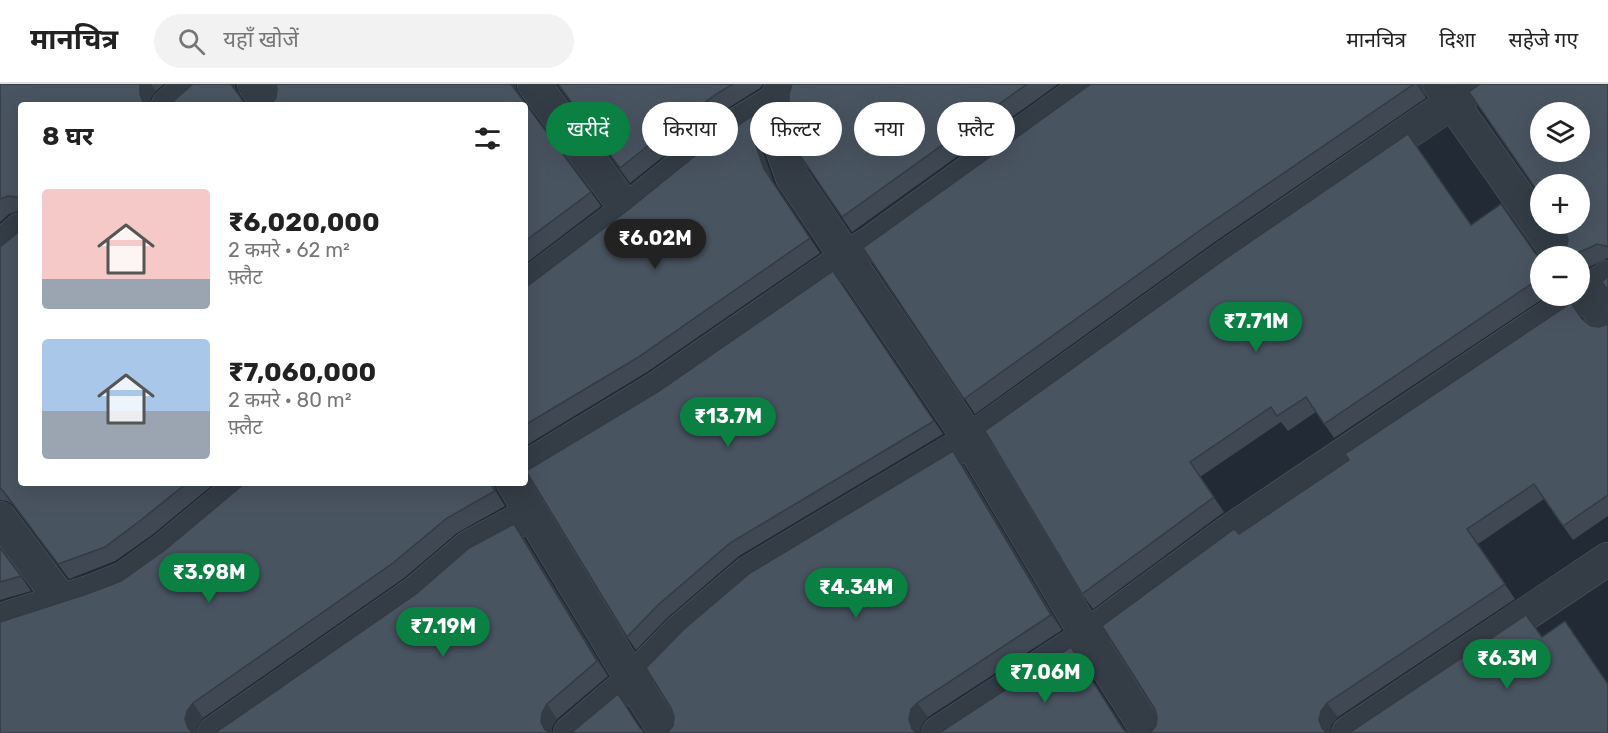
<!DOCTYPE html>
<html lang="hi">
<head>
<meta charset="utf-8">
<style>
	body { margin:0; font-family:Rubik,"Noto Sans Devanagari",sans-serif; background:#f2f2f2; color:#222; height:100vh; display:flex; flex-direction:column; font-size:22px; white-space:nowrap }
	* { box-sizing:border-box; margin:0 }
	p { font-size:20px; color:#767676 }
	.icon { flex:none; width:33px; height:33px; fill:none; stroke:currentColor; stroke-width:2; stroke-linecap:round; stroke-linejoin:round }
	.map { position:relative; flex:1; overflow:hidden }
	.drawer { position:absolute; left:18px; top:18px; width:510px; height:384px; display:flex; flex-direction:column; background:#fff; border-radius:6px; box-shadow:0 6px 24px #0002 }
	.drawer>* { flex:none }
	.hud { position:absolute; left:546px; top:18px; width:570px; height:54px; display:flex; gap:12px }
	.tools { position:absolute; left:1530px; top:18px; display:grid; gap:12px }
	.tools a { display:grid; place-items:center; width:60px; height:60px; border-radius:50%; background:#fff; box-shadow:0 6px 24px #0002; font-size:30px }
	.price { position:absolute; translate:-50% -51px; padding:0 14px; border-radius:21px; background:#0b8043; color:#fff; font-size:20px; line-height:39px; filter:drop-shadow(0 2px 3px #0008) }
	.price::after { content:''; position:absolute; left:50%; top:36px; width:18px; height:14px; margin-left:-9px; background:inherit; clip-path:polygon(0 0,100% 0,50% 100%) }
	.price.selected { background:#222; color:#fff }
	ul { padding:0; list-style:none }
	li { display:flex; align-items:center; gap:18px; height:150px; padding:0 24px }
	li span { display:grid; place-items:center; flex:none; width:168px; height:120px; border-radius:6px; color:#555 }
	li>.icon { margin-inline-start:auto }
	span .icon { width:72px; height:72px; fill:#fffc; stroke-width:1 }
	li b { font-size:26px }
	h2 { display:flex; justify-content:space-between; align-items:center; height:72px; padding:0 24px; font-size:26px }
	.chip { padding:0 21px; border-radius:27px; background:#fff; box-shadow:0 6px 24px #0002; font-size:21px; line-height:54px }
	.chip.selected { background:#0b8043; color:#fff }
	header { display:flex; align-items:center; gap:36px; box-sizing:border-box; height:84px; padding:0 30px; background:#fff; border-bottom:2px solid #e0e0e0 }
	header strong { font-size:28px }
	nav { display:flex; gap:33px; margin-inline-start:auto; font-size:21px }
	.search { width:420px; height:54px; background:#f2f2f2; display:flex; align-items:center; gap:15px; box-sizing:border-box; padding:0 21px; border-radius:33px; color:#767676; font-size:22px }
	.map>svg:first-child { display:block }
</style>
</head>
<body>
<header>
<strong>मानचित्र</strong>
<div class="search"><svg class="icon" aria-label="search" viewBox="0 0 24 24"><circle cx="10" cy="10" r="6"/><path d="M15 15l6 6"/></svg>यहाँ खोजें</div>
<nav><a>मानचित्र</a><a>दिशा</a><a>सहेजे गए</a></nav>
</header>
<div class="map">
<svg width="1608" height="649" viewBox="0 0 1608 649">
	<rect width="100%" height="100%" fill="#212a35"/>
	<g fill="none" stroke-linecap="round" stroke-linejoin="round">
		<g stroke="#515a64" stroke-width="34">
			<g id="minor">
				<path d="M254,0l15,21"/>
				<path d="M534,0l93,126"/>
				<path d="M786,0l-5,23v39l11,31 178,263 117,196 62,97"/>
				<path d="M1439,0l121,172"/>
				<path d="M168,21l24,-21"/>
				<path d="M0,163l21,-18"/>
				<path d="M1580,200l28,39"/>
				<path d="M525,203l102,-77 73,-59 39,-28 36,-22 8,-17"/>
				<path d="M525,384l132,-80 190,-131 23,-14 220,-159"/>
				<path d="M513,399l119,197 34,53"/>
				<path d="M0,434l62,83"/>
				<path d="M0,536l92,-29 32,-13 39,-28 81,-67"/>
				<path d="M214,649l201,-140 54,-46 61,-33"/>
				<path d="M570,649l62,-53 48,-49 69,-59 221,-132 257,-184 252,-172"/>
				<path d="M938,649l149,-97 147,-108 374,-251"/>
				<path d="M1348,649l260,-174"/>
			</g>
		</g>
		<use href="#minor" stroke="#343c46" stroke-width="33"/>
	</g>
	<g fill="#3f4853">
		<path d="M0,0h164l-8,7 -5,7 -1,7h-129v106h-3l-9,3 -9,8z"/>
		<path d="M557,0h206l-3,4 -32,20 -39,28 -59,47z"/>
		<path d="M792,0h266l-206,148 -53,-78z"/>
		<path d="M1091,0h330l5,14 -210,143 -241,173 -112,-166z"/>
		<path d="M1608,0v174l-19,9h-9v-11h-12l-3,-4z"/>
		<path d="M516,3l2,6 83,113 -76,58v-159l-249,-7 1,-10z"/>
		<path d="M752,32l10,15 1,21 11,32 46,69 -173,119 -122,74v-158z"/>
		<path d="M1471,141l64,28 5,4v39h7l-213,142 -18,-26 -28,19 -7,-9 -81,55 24,35 -131,97 -11,-15 -97,-163z"/>
		<path d="M0,163h2l19,236h194l-63,52 -37,26 -46,18 -54,-73 -8,-5 -7,-1z"/>
		<path d="M833,187l110,163 -204,122 -72,62 -31,32 -9,-13 32,-246z"/>
		<path d="M1582,235l9,7 8,1 9,-3v192l-35,24 -29,-41 -66,45 37,55 -177,118 -7,8 -175,1 83,-192z"/>
		<path d="M953,367l11,15 98,164 -134,87 -6,7 -3,9h-252z"/>
		<path d="M245,399h249l3,10 8,13 -48,27 -53,45 -201,140 -6,8 -1,7h-196l87,-139 34,-13 44,-31z"/>
		<path d="M524,454l84,138 -51,43 -5,8 -337,6z"/>
		<path d="M0,464l21,28 10,15 -31,9z"/>
	</g>
	<g fill="#333b44">
		<path d="M140,0h11l5,7 -5,7 -1,7h-5l-5,-11z"/>
		<path d="M231,0h5l-1,2 4,9z"/>
		<path d="M511,0h5v3l3,8z"/>
		<path d="M1416,0h5l5,14z"/>
		<path d="M752,32l10,15 1,21 11,32 46,69 -56,-84 -11,-32z"/>
		<path d="M953,367l11,15 98,164 -11,-15z"/>
		<path d="M490,399h4l3,10 8,13z"/>
		<path d="M514,440l10,14 84,138 -11,-15z"/>
		<path d="M1071,563l10,15 46,71h-1z"/>
		<path d="M193,619l10,15 -6,8 -1,7h-5l-3,-5 -3,-9 2,-8z"/>
		<path d="M917,619l11,14 -6,7 -3,9h-4l-3,-4 -3,-10 2,-10z"/>
		<path d="M1327,619l11,14 -7,8 -1,8h-5l-3,-5 -3,-8 2,-9z"/>
		<path d="M547,620l10,15 -5,8v6h-5l-6,-11 1,-9z"/>
	</g>
	<g fill="#495461" stroke="#333b44" stroke-width="1.5" fill-rule="evenodd">
		<path d="M0,0h140v10l3,8 4,3h-126v94l-4,-2 -9,-1 -8,3z"/>
		<path d="M193,0h38l12,17 5,4h-79z"/>
		<path d="M276,0h235l80,108 -66,49v-136h-255l6,-7 1,-10z"/>
		<path d="M558,0h175l-15,9 -39,28 -59,47z"/>
		<path d="M792,0h235l-185,133 -43,-63 -10,-26v-34z"/>
		<path d="M1091,0h323l-208,142 -242,173 -101,-151z"/>
		<path d="M1480,0h128v163l-2,-1 -9,-2 -19,9 -13,-1 3,-12 -3,-9 -5,-7h20v-40h-40v11l-71,-103zM1540,28h40v40h-40z"/>
		<path d="M752,32l1,21 11,32 46,69 -173,120 -112,67v-137l103,-78 73,-59z"/>
		<path d="M1408,50l63,91 30,-21 34,49 5,4v21l-216,146 -18,-27 -29,19 -6,-9 -81,55 24,35 -132,97 -97,-163 243,-174z"/>
		<path d="M21,146v253h166l-46,37 -36,27 -47,17 -54,-72 -4,-4v-241z"/>
		<path d="M833,187l101,150 -204,122 -72,62 -31,32 -101,-166 133,-80z"/>
		<path d="M1608,192v14l-6,-8z"/>
		<path d="M1571,219l11,16 9,7 8,1 9,-3v171l-45,31 -29,-42 -67,45 38,55 -178,119 -6,8 -2,9 3,8 5,5h-177l6,-7 1,-9 -2,-8 -53,-83 132,-97 5,5 110,-74 -4,-6z"/>
		<path d="M953,367l98,164 -134,88 -6,6 -2,10 3,10 5,4h-250l6,-7 1,-9 -3,-9 -25,-40 37,-38 67,-57z"/>
		<path d="M245,399h245l5,8 -48,27 -54,45 -200,140 -6,8 -2,8 3,9 5,5h-193v-111l87,-28 34,-13 44,-31z"/>
		<path d="M514,440l83,137 -50,43 -5,9 -1,9 4,8 5,3h-335l201,-139 53,-46z"/>
		<path d="M0,464l21,28 -21,6z"/>
		<path d="M1526,531l16,22 23,-16 43,63v49h-259z"/>
		<path d="M1071,563l52,82 5,4h-189z"/>
		<path d="M618,610l22,34 5,5h-74z"/>
	</g>
</svg>
<div class="tools">
<a><svg class="icon" aria-label="layers" viewBox="0 0 24 24"><path d="M12 4l9 5-9 5-9-5zM3 14l9 5 9-5"/></svg></a>
<a>+</a>
<a>−</a>
</div>
<b class="price selected" style="left:655px;top:186px">₹6.02M</b>
<b class="price" style="left:1256px;top:269px">₹7.71M</b>
<b class="price" style="left:728px;top:364px">₹13.7M</b>
<b class="price" style="left:209px;top:520px">₹3.98M</b>
<b class="price" style="left:856px;top:535px">₹4.34M</b>
<b class="price" style="left:443px;top:574px">₹7.19M</b>
<b class="price" style="left:1507px;top:606px">₹6.3M</b>
<b class="price" style="left:1045px;top:620px">₹7.06M</b>
<div class="hud">
<a class="chip selected">खरीदें</a>
<a class="chip">किराया</a>
<a class="chip">फ़िल्टर</a>
<a class="chip">नया</a>
<a class="chip">फ़्लैट</a>
</div>
<section class="drawer">
<h2>8 घर<svg class="icon" aria-label="filters" viewBox="0 0 24 24"><path d="M4 7h16M4 17h16"/><circle cx="9" cy="7" r="2"/><circle cx="15" cy="17" r="2"/></svg></h2>
<ul>
<li><span style="background:linear-gradient(#f6c9c9 75%,#9aa5b1 0)"><svg class="icon" aria-label="home" viewBox="0 0 24 24"><path d="M3 11l9-7 9 7M6 9v11h12V9"/></svg></span><div><b>₹6,020,000</b><p>2 कमरे · 62 m²</p><p>फ़्लैट</p></div></li>
<li><span style="background:linear-gradient(#a9c7e8 60%,#9aa5b1 0)"><svg class="icon" aria-label="home" viewBox="0 0 24 24"><path d="M3 11l9-7 9 7M6 9v11h12V9"/></svg></span><div><b>₹7,060,000</b><p>2 कमरे · 80 m²</p><p>फ़्लैट</p></div></li>
</ul>
</section>
</div>
</body>
</html>
